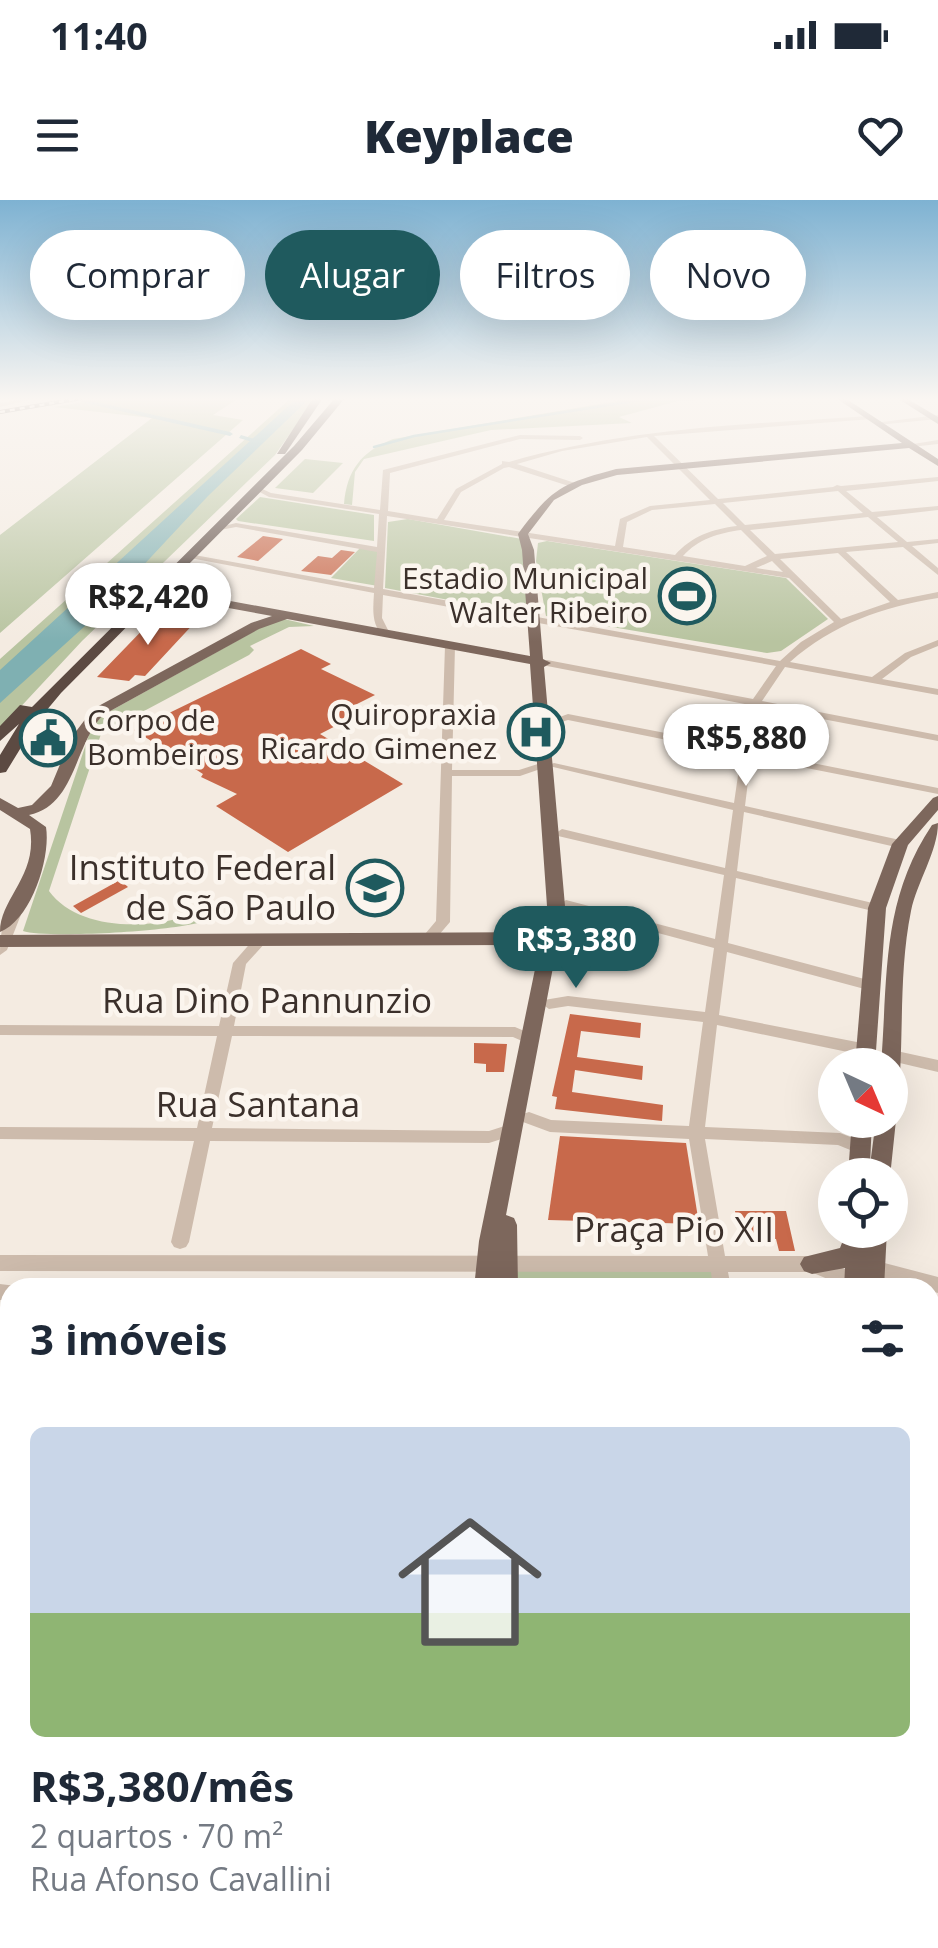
<!DOCTYPE html>
<html lang="pt">
<head>
<meta charset="utf-8">
<style>
	body { margin:0; font-family:"Open Sans",sans-serif; background:#f6f6f7; color:#1f2937; height:100vh; display:flex; flex-direction:column; font-size:38px; white-space:nowrap }
	* { box-sizing:border-box; margin:0 }
	p { font-size:32px; color:#747a83 }
	.icon { flex:none; width:55px; height:55px; fill:none; stroke:currentColor; stroke-width:2; stroke-linecap:round; stroke-linejoin:round }
	.map { position:relative; flex:1; overflow:hidden }
	.sheet { position:absolute; left:0px; top:1078px; width:940px; height:672px; display:flex; flex-direction:column; background:#fff; border-radius:30px 30px 0 0; box-shadow:0 10px 40px #0002 }
	.sheet>* { flex:none }
	.top-card { position:absolute; left:30px; top:30px; width:880px; height:90px; display:flex; gap:20px }
	.needle { width:65px; rotate:136deg }
	.tools { position:absolute; left:818px; top:848px; display:grid; gap:20px }
	.tools a { display:grid; place-items:center; width:90px; height:90px; border-radius:50%; background:#fff; box-shadow:0 10px 40px #0002; font-size:50px }
	.price { position:absolute; translate:-50% -85px; padding:0 22px; border-radius:35px; background:#fff; color:#222; font-size:32px; line-height:65px; filter:drop-shadow(0 2px 5px #0008) }
	.price::after { content:''; position:absolute; left:50%; top:60px; width:30px; height:22px; margin-left:-15px; background:inherit; clip-path:polygon(0 0,100% 0,50% 100%) }
	.price.selected { background:#1f5a5e; color:#fff }
	ul { padding:0; list-style:none }
	li { display:grid; align-content:center; gap:20px; height:530px; padding:0 30px }
	li+li { border-top:2px solid #e0e1e3 }
	li span { display:grid; place-items:center; height:310px; border-radius:15px; color:#555 }
	li>.icon { margin-inline-start:auto }
	span .icon { width:180px; height:180px; fill:#fffc; stroke-width:1 }
	li b { font-size:42px }
	h2 { display:flex; justify-content:space-between; align-items:center; height:120px; padding:0 30px; font-size:42px }
	.tag { padding:0 35px; border-radius:45px; background:#fff; box-shadow:0 10px 40px #0002; font-size:35px; line-height:90px }
	.tag.selected { background:#1f5a5e; color:#fff }
	.status { display:flex; justify-content:space-between; align-items:center; height:70px; padding:0 50px; background:#fff; direction:ltr }
	.status svg { height:28px; fill:currentColor }
	header { display:flex; justify-content:space-between; align-items:center; height:130px; padding:0 30px; background:#fff; font-size:45px; font-weight:800 }
	.map>svg:first-child { display:block }
</style>
</head>
<body>
<div class="status"><b>11:40</b><svg viewBox="0 0 49 12"><path d="M0 12V9h3v3zM5 12V6h3v6zM10 12V3h3v9zM15 12V0h3v12zM26 1h20v11H26zM47 4h2v5h-2z"/></svg></div>
<header><svg class="icon" aria-label="menu" viewBox="0 0 24 24"><path d="M4 6h16M4 12h16M4 18h16"/></svg>Keyplace<svg class="icon" aria-label="heart" viewBox="0 0 24 24"><path d="M12 20l-8-8c-3-5 5-10 8-4 3-6 11-1 8 4z"/></svg></header>
<div class="map">
<svg width="938" height="1748" viewBox="0 0 938 1748">
	<rect width="100%" height="100%" fill="#f4ebe1"/>
	<g fill="#b8c4a0">
		<path d="M107,198h132l-26,17 30,5 -243,213v-98l152,-117 -98,-11z"/>
		<path d="M291,198h24l-40,57 -193,186 -82,88v-70z"/>
		<path d="M635,198h57l2,3h-16l-59,16 13,6 -141,7 -127,29 -9,13 -3,33 -8,-1c3,-34 17,-52 49,-65z"/>
		<path d="M305,259l38,4 -30,30 -38,-5z"/>
		<path d="M260,297l114,18v26l-136,-20 -2,-2z"/>
		<path d="M408,319l114,20 5,71 -14,2 -128,-24 3,-66z"/>
		<path d="M547,341l239,37 42,41 -47,32 -14,2 -221,-37 -10,-55 2,-18z"/>
		<path d="M361,347l17,3v36l-47,-8z"/>
		<path d="M284,419l30,7 -25,1 -39,19 4,4 -5,5 -148,79 -52,157c31,43 115,40 159,16l5,10c-14,14 -168,22 -190,14l69,-205 11,-11 166,-92z"/>
		<path d="M514,1070l198,2 2,15h-199z"/>
	</g>
	<path fill="#7fb0b2" d="M297,198h13l-102,98 -112,120 -96,87v-33z"/>
	<g fill="none" stroke-linecap="round" stroke-linejoin="round">
		<path stroke="#7fb0b2" stroke-width="2.5" d="M374,247l40,-11 239,-38"/>
		<g fill="#7fb0b2" fill-rule="evenodd">
			<path d="M83,199l147,33 3,2 -3,2 -149,-34z"/>
			<path d="M241,235l20,6 1,1 -3,2 -20,-6z"/>
		</g>
	</g>
	<g fill="#c8694b">
		<path d="M263,336l20,3 -25,22 -21,-4z"/>
		<path d="M341,350l14,2 -24,23 -30,-4 17,-15 14,2z"/>
		<path d="M157,415l41,4 -53,57 -10,-1 -6,6 -32,-4z"/>
		<path d="M301,449l30,15 -10,5 54,26 -24,12 10,6 -41,21 83,50 -115,68 -72,-46 21,-12 -36,-17 2,-3 -69,-44z"/>
		<path d="M120,680l8,7 -47,26 -8,-7z"/>
		<path d="M570,814l71,9 -1,15 -59,-7 -4,26 66,9 -1,14 -67,-10 -3,22 91,13 -1,16 -107,-12 2,-12 -5,-1z"/>
		<path d="M474,843l33,1 -3,28h-18v-8l-12,-1z"/>
		<path d="M560,936l126,7 13,81 -151,-4z"/>
		<path d="M735,1011h51l9,40h-16l-3,-12 -36,-1z"/>
	</g>
	<g fill="none" stroke-linecap="round" stroke-linejoin="round">
		<g fill="#cdbbac" fill-rule="evenodd">
			<path d="M29,198v2l-29,7v-4z"/>
			<path d="M938,215v4l-61,6 -3,-2z"/>
			<path d="M870,216l2,3 -218,17 64,63 115,-12 4,-2 4,1 97,-9v4l-92,10 26,21 66,-6v4l-61,7 30,25 31,-3v4l-26,3 26,22v7l-35,-28 -57,5 52,48 40,-8v6c-56,9 -105,26 -148,64l82,15 33,-24 33,-13v6l-27,11 -29,22 56,10v6l-153,-28 -23,34 176,34v6l-179,-34 -7,44 186,37v6l-187,-37 -6,49 155,34 6,4 -6,4 -156,-36 -7,59 140,33 6,4 -6,4 -141,-34 -8,65 144,38 7,5 -7,5 -145,-39 -8,63 148,29 7,6 -7,6 -150,-31 -12,102 135,6 26,10 2,5 -2,5 -6,1 -22,-9 -133,-6 20,117h87l50,20 3,6 -3,6h-13l-38,-16h-83l3,16h-18l-2,-16 -711,-1v-16l708,1 -19,-117 -139,-7 -27,-10 -2,-4 2,-4 6,-2 22,8 138,6 14,-104 -135,-16 -19,3 -7,-5 2,-4 24,-4 137,16 9,-64 -153,-41 -1,-3 6,-4 149,39 9,-64 -166,-39 -2,-3 6,-4 163,39 8,-58 -184,-44 -29,10h-68l-2,146 -18,21h-10l-2,-3 16,-19 9,-275 5,-3 5,3 -3,124h67l25,-8 5,3 5,-2 180,40 7,-48 -173,-35 -17,5 -5,-3 22,-8 174,34 5,-37 3,-6 -203,-39 -5,-3 5,-3 206,39 23,-33 -393,-71 -1,23 8,16 -5,3c-14,-11 -12,-27 -11,-44l-189,-36 4,-3 185,34 3,-36 -141,-25 -16,3 -4,-2 20,-5 141,24 2,-33 -110,-17 -15,-8 4,-2 13,6 109,17 3,-40 137,-35 60,1 3,2 -3,2 -60,-1 -130,34 -2,38 49,8 19,-30 46,-25v-3l7,1c118,-34 239,-38 361,-46zM647,237l63,63 -60,6 -30,13 -5,27 -171,-26 17,-28 43,-24 5,-1 63,20 3,-4 -58,-19 45,-13zM838,291l25,22 -118,12 -22,-22zM715,304l22,22c-25,3 -45,10 -62,29l-52,-8 4,-25 25,-12zM387,316l402,62 45,44 -33,20 -21,19 -397,-72zM868,317l30,25 -123,12 -25,-24zM741,330l26,26 -22,10 -62,-10c15,-17 36,-23 58,-26zM838,353l52,49 -49,17 -61,-60zM772,361l11,11 -27,-4z"/>
			<path d="M938,240v4l-27,3 -4,-2z"/>
			<path d="M16,708l6,4 -15,38 -7,5c0,-17 1,-38 16,-47z"/>
			<path d="M259,737l7,5 -20,22 -12,62 281,1 21,9 2,4 -7,5 -18,-8 -281,-1 -20,92 277,3 25,-8 6,2 2,4 -2,4 -31,10 -279,-2 -21,101 -3,5 -6,2 -6,-2 -3,-5 23,-101 -194,-2v-12l197,1 20,-92 -217,-1v-10l219,1 14,-63 21,-24z"/>
			<path d="M892,850l46,10v12l-51,-12 -2,-4z"/>
			<path d="M873,1060l65,17v16l-8,-2v-3h-13l-50,-14 -3,-6 3,-6z"/>
			<path d="M0,1084l16,2 -6,2v12h-10z"/>
			<rect x="930" y="1446" width="8" height="22"/>
			<path d="M0,1559l10,1v24l-10,-1z"/>
			<path d="M82,1740h26l-1,8h-26z"/>
			<path d="M281,1740h26l-1,8h-26z"/>
			<path d="M685,1740h26l1,8h-26z"/>
		</g>
		<g fill="#7d675c" fill-rule="evenodd">
			<path d="M836,198h9l93,61v7l-29,-18 -292,27 -35,10 -28,15 -26,34 6,16 9,109 8,4 -7,4 21,239 -4,20 9,6 -12,9 -52,274 8,3 3,7 1,63h-44l5,-47 61,-296 -540,2v-12l542,-3 5,-26 -17,-242 -243,-45 -28,10 -156,86c-29,30 -27,90 -74,100l17,12c5,31 -15,93 -46,105 0,-34 38,-56 30,-103l-30,-19v-12l18,10 14,-3 19,-19 20,-48 22,-29 158,-86 21,-7 -104,-19 -11,-10v-4h8l11,8 354,65 -8,-106 -4,-16c34,-46 43,-50 98,-65l286,-26z"/>
			<path d="M897,198h9l32,19v7z"/>
			<path d="M938,596v14l-30,35 -22,63 -11,157h-20l13,-157 24,-64 41,-46z"/>
			<path d="M938,623c0,28 -21,59 -27,88 -11,54 -8,110 -11,164l-3,5 -7,3v-18h-9c7,-88 0,-164 51,-240z"/>
			<path d="M890,913l6,7 -6,57 -42,-2 4,-55h20l-2,45 6,-45h14z"/>
			<path d="M847,1030h40l-3,58h-40l1,-20 -33,6 -8,-3 -4,-7 4,-7 36,-9z"/>
			<rect x="468" y="1740" width="63" height="8"/>
			<path d="M877,1740h34l2,8h-34z"/>
		</g>
		<g fill="#5c4a42" fill-rule="evenodd">
			<path d="M313,198h10l-38,56h-8z"/>
			<path d="M335,198h10l-43,52 -241,243 -25,30 -30,49 -6,1v-18l19,-31 -19,17v-15l20,-21 12,2 262,-261z"/>
		</g>
		<g stroke="#3b302b" stroke-width="4">
			<path id="rail" d="M0,212l82,-14"/>
		</g>
		<use href="#rail" stroke="#fbf5ee" stroke-width="2.5" stroke-dasharray="5" stroke-linecap="butt"/>
	</g>
	<linearGradient id="sky" x2="0" y2="1"><stop stop-color="#7eb2d2"/><stop offset="0.45" stop-color="#faf6f2"/><stop offset="1" stop-color="#faf6f2" stop-opacity="0"/></linearGradient>
	<rect width="938" height="442" fill="url(#sky)"/>
	<defs>
		<g id="stadium-ring" transform="scale(2.875)"><circle r="9.5" fill="#fbf5ee" stroke="#1f5a5e" stroke-width="1.5"/><path d="M0-5a6.5 5 0 1 0 0 10a6.5 5 0 1 0 0-10ZM-3.5-1.8h7v3.6h-7Z" fill="#1f5a5e"/></g>
		<g id="hospital-ring" transform="scale(2.875)"><circle r="9.5" fill="#fbf5ee" stroke="#1f5a5e" stroke-width="1.5"/><path d="M-5-5h3v3.5h4V-5h3V5h-3V1.5h-4V5h-3Z" fill="#1f5a5e"/></g>
		<g id="civic-ring" transform="scale(2.875)"><circle r="9.5" fill="#fbf5ee" stroke="#1f5a5e" stroke-width="1.5"/><path d="M-.6-6.5H3V-4.5H.6V-3L4-1V1h2V6H-6V1h2V-1L-.6-3ZM-1.2 2.5V6h2.4V2.5Z" fill="#1f5a5e"/></g>
		<g id="university-ring" transform="scale(2.875)"><circle r="9.5" fill="#fbf5ee" stroke="#1f5a5e" stroke-width="1.5"/><path d="M0-5L7-2L0 1L-7-2ZM-4 1L0 2.5L4 1V4Q0 6-4 4Z" fill="#1f5a5e"/></g>
	</defs>
	<g fill-rule="evenodd">
		<use href="#stadium-ring" x="687" y="396"/>
		<use href="#hospital-ring" x="536" y="532"/>
		<use href="#civic-ring" x="48" y="538"/>
		<use href="#university-ring" x="375" y="688"/>
	</g>
	<g text-anchor="middle" stroke-width="9" stroke-linejoin="round" paint-order="stroke">
		<g font-size="30" fill="#3b302b" stroke="#fbf5ee" text-anchor="end">
			<text x="648" y="389">Estadio Municipal<tspan x="648" dy="34">Walter Ribeiro</tspan></text>
			<text x="497" y="525">Quiropraxia<tspan x="497" dy="34">Ricardo Gimenez</tspan></text>
			<text x="87" y="531" text-anchor="start">Corpo de<tspan x="87" dy="34">Bombeiros</tspan></text>
		</g>
		<g font-size="35" fill="#3b302b" stroke="#fbf5ee" text-anchor="end">
			<text x="336" y="680">Instituto Federal<tspan x="336" dy="40">de São Paulo</tspan></text>
		</g>
		<g font-size="35" fill="#3b302b" stroke="#fbf5ee">
			<text x="267" y="813">Rua Dino Pannunzio</text>
			<text x="258" y="917">Rua Santana</text>
			<text x="674" y="1042">Praça Pio XII</text>
		</g>
	</g>
</svg>
<div class="tools">
<a><svg class="needle" viewBox="-14 -14 28 28"><path d="M0-13l5 13h-10z" fill="#e53935"/><path d="M0 13l5-13h-10z" fill="#747a83"/></svg></a>
<a><svg class="icon" aria-label="locate" viewBox="0 0 24 24"><circle cx="12" cy="12" r="6"/><path d="M12 2v4M12 18v4M2 12h4M18 12h4"/></svg></a>
</div>
<b class="price" style="left:148px;top:448px">R$2,420</b>
<b class="price" style="left:746px;top:589px">R$5,880</b>
<b class="price selected" style="left:576px;top:791px">R$3,380</b>
<div class="top-card">
<a class="tag">Comprar</a>
<a class="tag selected">Alugar</a>
<a class="tag">Filtros</a>
<a class="tag">Novo</a>
</div>
<section class="sheet">
<h2>3 imóveis<svg class="icon" aria-label="filters" viewBox="0 0 24 24"><path d="M4 7h16M4 17h16"/><circle cx="9" cy="7" r="2"/><circle cx="15" cy="17" r="2"/></svg></h2>
<ul>
<li><span style="background:linear-gradient(#c9d6e8 60%,#8fb573 0)"><svg class="icon" aria-label="home" viewBox="0 0 24 24"><path d="M3 11l9-7 9 7M6 9v11h12V9"/></svg></span><div><b>R$3,380/mês</b><p>2 quartos · 70 m²</p><p>Rua Afonso Cavallini</p></div></li>
</ul>
</section>
</div>
</body>
</html>
